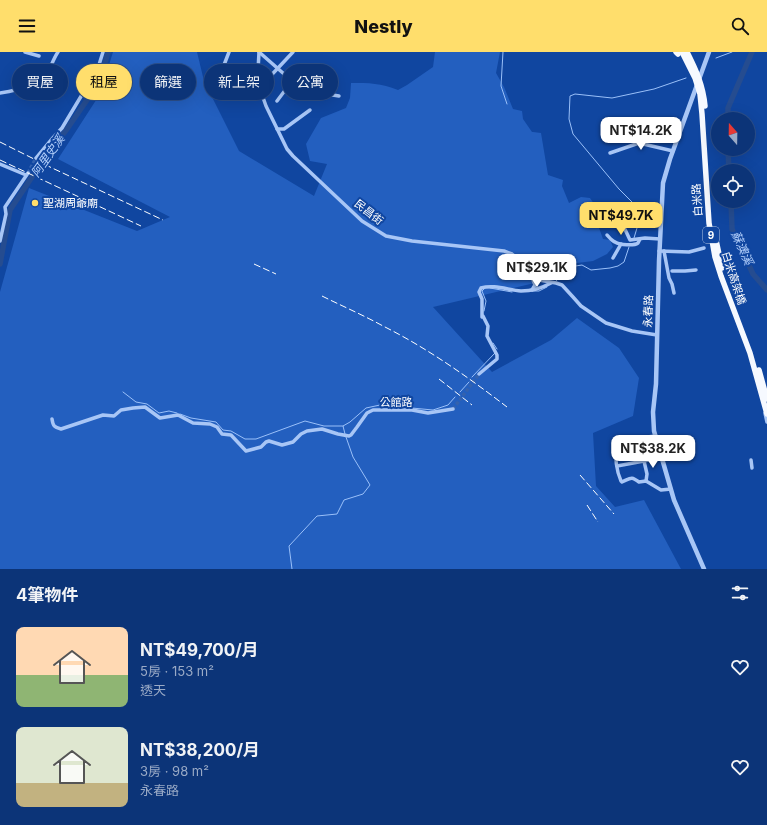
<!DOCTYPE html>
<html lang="zh-TW">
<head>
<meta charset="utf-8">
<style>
	body { margin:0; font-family:Inter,"Noto Sans TC",sans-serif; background:#153c7d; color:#f1f3f6; height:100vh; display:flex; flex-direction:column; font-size:15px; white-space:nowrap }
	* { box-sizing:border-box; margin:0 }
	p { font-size:13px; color:#9aaac6 }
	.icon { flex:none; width:22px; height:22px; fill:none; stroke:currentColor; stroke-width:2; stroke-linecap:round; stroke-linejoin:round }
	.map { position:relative; height:517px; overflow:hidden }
	.side { display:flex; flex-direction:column; background:#0c3478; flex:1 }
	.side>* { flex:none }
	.top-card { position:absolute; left:12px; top:12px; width:400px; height:36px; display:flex; gap:8px }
	.needle { width:26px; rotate:340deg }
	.tools { position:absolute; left:711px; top:60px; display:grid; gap:8px }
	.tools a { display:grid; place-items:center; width:44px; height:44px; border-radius:50%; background:#0c3478; box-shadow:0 4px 16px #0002,0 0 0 1px #2c4f8a; font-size:20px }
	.price { position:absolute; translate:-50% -34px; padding:0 9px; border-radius:8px; background:#fff; color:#222; font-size:13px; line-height:26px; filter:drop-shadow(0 1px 2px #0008) }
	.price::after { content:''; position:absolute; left:50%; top:24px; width:12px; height:9px; margin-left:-6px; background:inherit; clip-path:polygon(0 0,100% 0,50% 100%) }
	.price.on { background:#ffde6c; color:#111 }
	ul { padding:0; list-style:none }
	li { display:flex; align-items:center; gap:12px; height:100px; padding:0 16px }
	li span { display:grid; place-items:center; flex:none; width:112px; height:80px; border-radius:8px; color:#555 }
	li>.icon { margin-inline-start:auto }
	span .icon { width:48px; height:48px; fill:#fffc; stroke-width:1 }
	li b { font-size:17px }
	h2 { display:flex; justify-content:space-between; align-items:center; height:48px; padding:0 16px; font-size:17px }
	.chip { padding:0 14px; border-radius:18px; background:#0c3478; box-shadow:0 4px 16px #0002,0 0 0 1px #2c4f8a; font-size:14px; line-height:36px }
	.chip.on { background:#ffde6c; color:#111 }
	header { display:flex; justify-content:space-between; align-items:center; height:52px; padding:0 16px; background:#ffde6c; color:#111; font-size:18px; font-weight:800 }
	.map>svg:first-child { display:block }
</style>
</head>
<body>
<header><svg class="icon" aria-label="menu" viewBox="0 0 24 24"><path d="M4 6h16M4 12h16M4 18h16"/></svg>Nestly<svg class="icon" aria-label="search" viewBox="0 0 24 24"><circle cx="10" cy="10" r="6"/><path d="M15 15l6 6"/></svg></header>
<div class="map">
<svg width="767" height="517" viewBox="0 0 767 517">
	<rect width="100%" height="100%" fill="#1046a0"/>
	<path fill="#235fbf" d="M113,0h84l7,29 35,70 75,45 13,-32 -17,-3 -4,-17 15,-26 25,-10 4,-10 1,-15c18,0 30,0 47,7l9,-5 26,-18 2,-15h65l-4,21 8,14 9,22 9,2 1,8 9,13h1l8,1 7,42 15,5 -1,6 7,17 12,-6 9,1 6,9 -3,4 10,28 7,1 3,7 -6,7 -14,7 -24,3 -13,14 -123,29 59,65 59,-32 26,-22 42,30 20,30 -6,38 -40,17 3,53 19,21 29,-7 37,69h-681v-277l29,-104 108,43 33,-14 -112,-58 42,-65z"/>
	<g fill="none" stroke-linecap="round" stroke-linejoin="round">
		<g stroke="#9ac0f9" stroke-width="1">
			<path d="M503,0l-2,34 6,18"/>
			<path d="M716,6l16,-6"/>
			<path d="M634,186l6,-20 -5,-13 -16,-16 -46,-55 -4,-15 1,-23 5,-2 37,4 42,-9 32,-11"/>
			<path d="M556,229l13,-14 13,-2 9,5 19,-2 8,-2 6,-4 5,-15"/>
			<path d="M490,236l22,4"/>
			<path d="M533,239h6l8,-4"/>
			<path d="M484,259l2,-10 -4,-10 2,-2"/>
			<path d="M493,291l4,6"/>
			<path d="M472,325l23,-24"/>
			<path d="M123,340l13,10 11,2 12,9 10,-2 8,2"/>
			<path d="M460,340l9,-10"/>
			<path d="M180,362l11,4 25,4 7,8 8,1 14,8h11l49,-18 19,5h19"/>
			<path d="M345,382l-2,-8 7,-4 16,-14 14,-3 53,5 15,-5 7,-8"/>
			<path d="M292,517l-3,-23 28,-30 20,-2 7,-14 19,-6 7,-9 -17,-28 -7,-20"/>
		</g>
		<g stroke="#254c90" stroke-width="5.5">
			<path d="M728,67v-11l24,-56"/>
			<path d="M728,97l1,22"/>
			<path d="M731,149l1,28 21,45 14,16"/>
			<path d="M0,212l10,-54 36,-54 21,-27 20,-29 15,-26 6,-22"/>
		</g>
		<g stroke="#3462ae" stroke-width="3.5" stroke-dasharray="3.5 2" stroke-linecap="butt">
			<path d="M28,121l8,-15"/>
			<path d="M453,357l26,-35"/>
		</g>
		<g stroke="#a8c6f6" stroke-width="3.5">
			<path d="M25,0l14,4"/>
			<path d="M229,0l-5,13 9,33 30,-14 30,-32"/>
			<path d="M259,0l-1,19 1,15 7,20 21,43 6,7 69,65 24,15 26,5 92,10 8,3 5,4 13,16 9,6 17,3 6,2 11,12 8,9 25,17 26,8 25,4"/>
			<path d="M259,0l33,29 -15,20"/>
			<path d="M0,41c13,-2 38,-7 46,-18 5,-7 7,-16 12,-23"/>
			<path d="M320,41l19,3"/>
			<path d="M277,77h7l26,-19"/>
			<path d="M610,101l29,-10 34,8"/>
			<path d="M36,106l15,-18 11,-12 36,-60 5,-16"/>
			<path d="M0,112l26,11"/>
			<path d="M601,165l11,-4 10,10 8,17 15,-2 15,1"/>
			<path d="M607,183c2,2 5,6 8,7 5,3 19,4 23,1l2,-4"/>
			<path d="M0,189l6,-27 -1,-7 23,-34"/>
			<path d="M659,199l30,1 15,-4"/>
			<path d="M664,199l5,27 3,6 2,9"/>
			<path d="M613,206l8,-14"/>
			<path d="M672,219h13l11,-1"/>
			<path d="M531,224l2,4 2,5 -3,5"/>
			<path d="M479,322l18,-15v-4l-10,-19 1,-10 -5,-10 -1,1v-18l-3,-7 2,-4c13,-4 27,2 40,3 11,0 21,-3 30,-8"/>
			<path d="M765,361l2,9"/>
			<path d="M52,367c1,7 2,8 9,10l42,-14 11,1 7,-6 12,-2 12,-1 15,11 18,-3 15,8 17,1 7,3 5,7 9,1 15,16 15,-4 5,-5 3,-1 13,4 11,-3 8,-8 6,-3 15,-2 16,5 11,2 2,-1 6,-8 10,-14 6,-3h39l16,3 25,-4"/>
			<path d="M656,384l-27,3 -4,4h-9c-1,13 0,27 5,38l1,1c9,-4 9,-6 17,0l7,-1 15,9 10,-1"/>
			<path d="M751,408l1,8"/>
			<path d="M617,414l27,-5"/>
			<path d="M646,429l1,-7 -3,-13 17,-4"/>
		</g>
		<path stroke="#a8c6f6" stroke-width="4.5" d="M704,517l-30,-69 -20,-69 -1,-19 3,-28 3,-123 4,-78 7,-24 39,-107"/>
		<path stroke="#f6f9ff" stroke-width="5.5" d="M676,0l2,2"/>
		<g stroke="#fff" stroke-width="1" stroke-dasharray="7 3" stroke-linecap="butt">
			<path d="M0,90l50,25 113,53"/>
			<path d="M0,108l141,66"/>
			<path d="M254,212l22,10"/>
			<path d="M322,244c20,10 41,19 61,30 44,22 85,51 124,81"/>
			<path d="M439,327l33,26"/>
			<path d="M580,423l34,39"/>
			<path d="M587,453l11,17"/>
		</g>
		<g stroke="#f6f9ff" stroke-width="5.5">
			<path d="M682,0l13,26 5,16 2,20 7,109 6,34 6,19 29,77 17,61"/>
			<path d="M687,0c9,18 16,33 18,54"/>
			<path d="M716,188l6,28"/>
			<path d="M759,318l8,29"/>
		</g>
	</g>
	<circle fill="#ffde6c" stroke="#1046a0" stroke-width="1.5" cx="35" cy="151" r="4"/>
	<g text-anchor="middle" stroke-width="4" stroke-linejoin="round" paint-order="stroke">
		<rect fill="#1046a0" stroke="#b7c8e2" stroke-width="1" x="703" y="175" width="16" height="16" rx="3"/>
		<g font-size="10" font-weight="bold" fill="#fff">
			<text x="711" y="187">9</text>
		</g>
		<g font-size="11" fill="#fff" stroke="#1046a0">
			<text transform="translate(697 148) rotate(-94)" y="4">白米路</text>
			<text transform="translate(369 160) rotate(38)" y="4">民昌街</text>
			<text transform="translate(734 226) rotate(72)" y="4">白米高架橋</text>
			<text transform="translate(648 259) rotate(-88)" y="4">永春路</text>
			<text x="396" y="354">公館路</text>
		</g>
		<g font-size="11" fill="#fff" stroke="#1046a0" text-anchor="start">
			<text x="43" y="155">聖湖周爺廟</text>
		</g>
		<g font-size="12" font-style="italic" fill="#b5d1fc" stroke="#1046a0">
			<text transform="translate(48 104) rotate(-55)" y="4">阿里史溪</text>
			<text transform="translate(742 196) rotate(66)" y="4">蘇澳溪</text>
		</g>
	</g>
</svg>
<div class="tools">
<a><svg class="needle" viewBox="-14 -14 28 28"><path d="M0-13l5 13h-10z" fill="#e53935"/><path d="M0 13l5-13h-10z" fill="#9aaac6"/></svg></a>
<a><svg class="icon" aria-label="locate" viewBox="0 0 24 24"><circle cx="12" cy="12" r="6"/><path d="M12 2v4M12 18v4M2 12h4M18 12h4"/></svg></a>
</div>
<b class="price" style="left:641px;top:99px">NT$14.2K</b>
<b class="price on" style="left:621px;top:184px">NT$49.7K</b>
<b class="price" style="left:537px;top:236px">NT$29.1K</b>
<b class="price" style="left:653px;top:417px">NT$38.2K</b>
<div class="top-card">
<a class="chip">買屋</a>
<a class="chip on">租屋</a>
<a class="chip">篩選</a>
<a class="chip">新上架</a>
<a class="chip">公寓</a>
</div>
</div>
<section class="side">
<h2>4筆物件<svg class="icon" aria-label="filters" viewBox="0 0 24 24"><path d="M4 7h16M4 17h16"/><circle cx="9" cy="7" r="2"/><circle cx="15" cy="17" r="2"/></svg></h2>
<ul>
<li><span style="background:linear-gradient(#ffd9b3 60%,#8fb573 0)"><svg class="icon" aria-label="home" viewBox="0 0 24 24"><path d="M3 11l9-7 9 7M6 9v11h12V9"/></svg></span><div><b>NT$49,700/月</b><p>5房 · 153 m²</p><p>透天</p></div><svg class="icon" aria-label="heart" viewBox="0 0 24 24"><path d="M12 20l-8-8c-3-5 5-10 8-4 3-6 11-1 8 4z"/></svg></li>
<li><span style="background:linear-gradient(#dfe7d0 70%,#c2b280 0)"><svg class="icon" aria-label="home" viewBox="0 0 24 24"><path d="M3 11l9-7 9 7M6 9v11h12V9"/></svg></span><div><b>NT$38,200/月</b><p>3房 · 98 m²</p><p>永春路</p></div><svg class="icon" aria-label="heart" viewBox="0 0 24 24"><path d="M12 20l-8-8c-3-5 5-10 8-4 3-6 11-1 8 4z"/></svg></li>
</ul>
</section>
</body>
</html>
